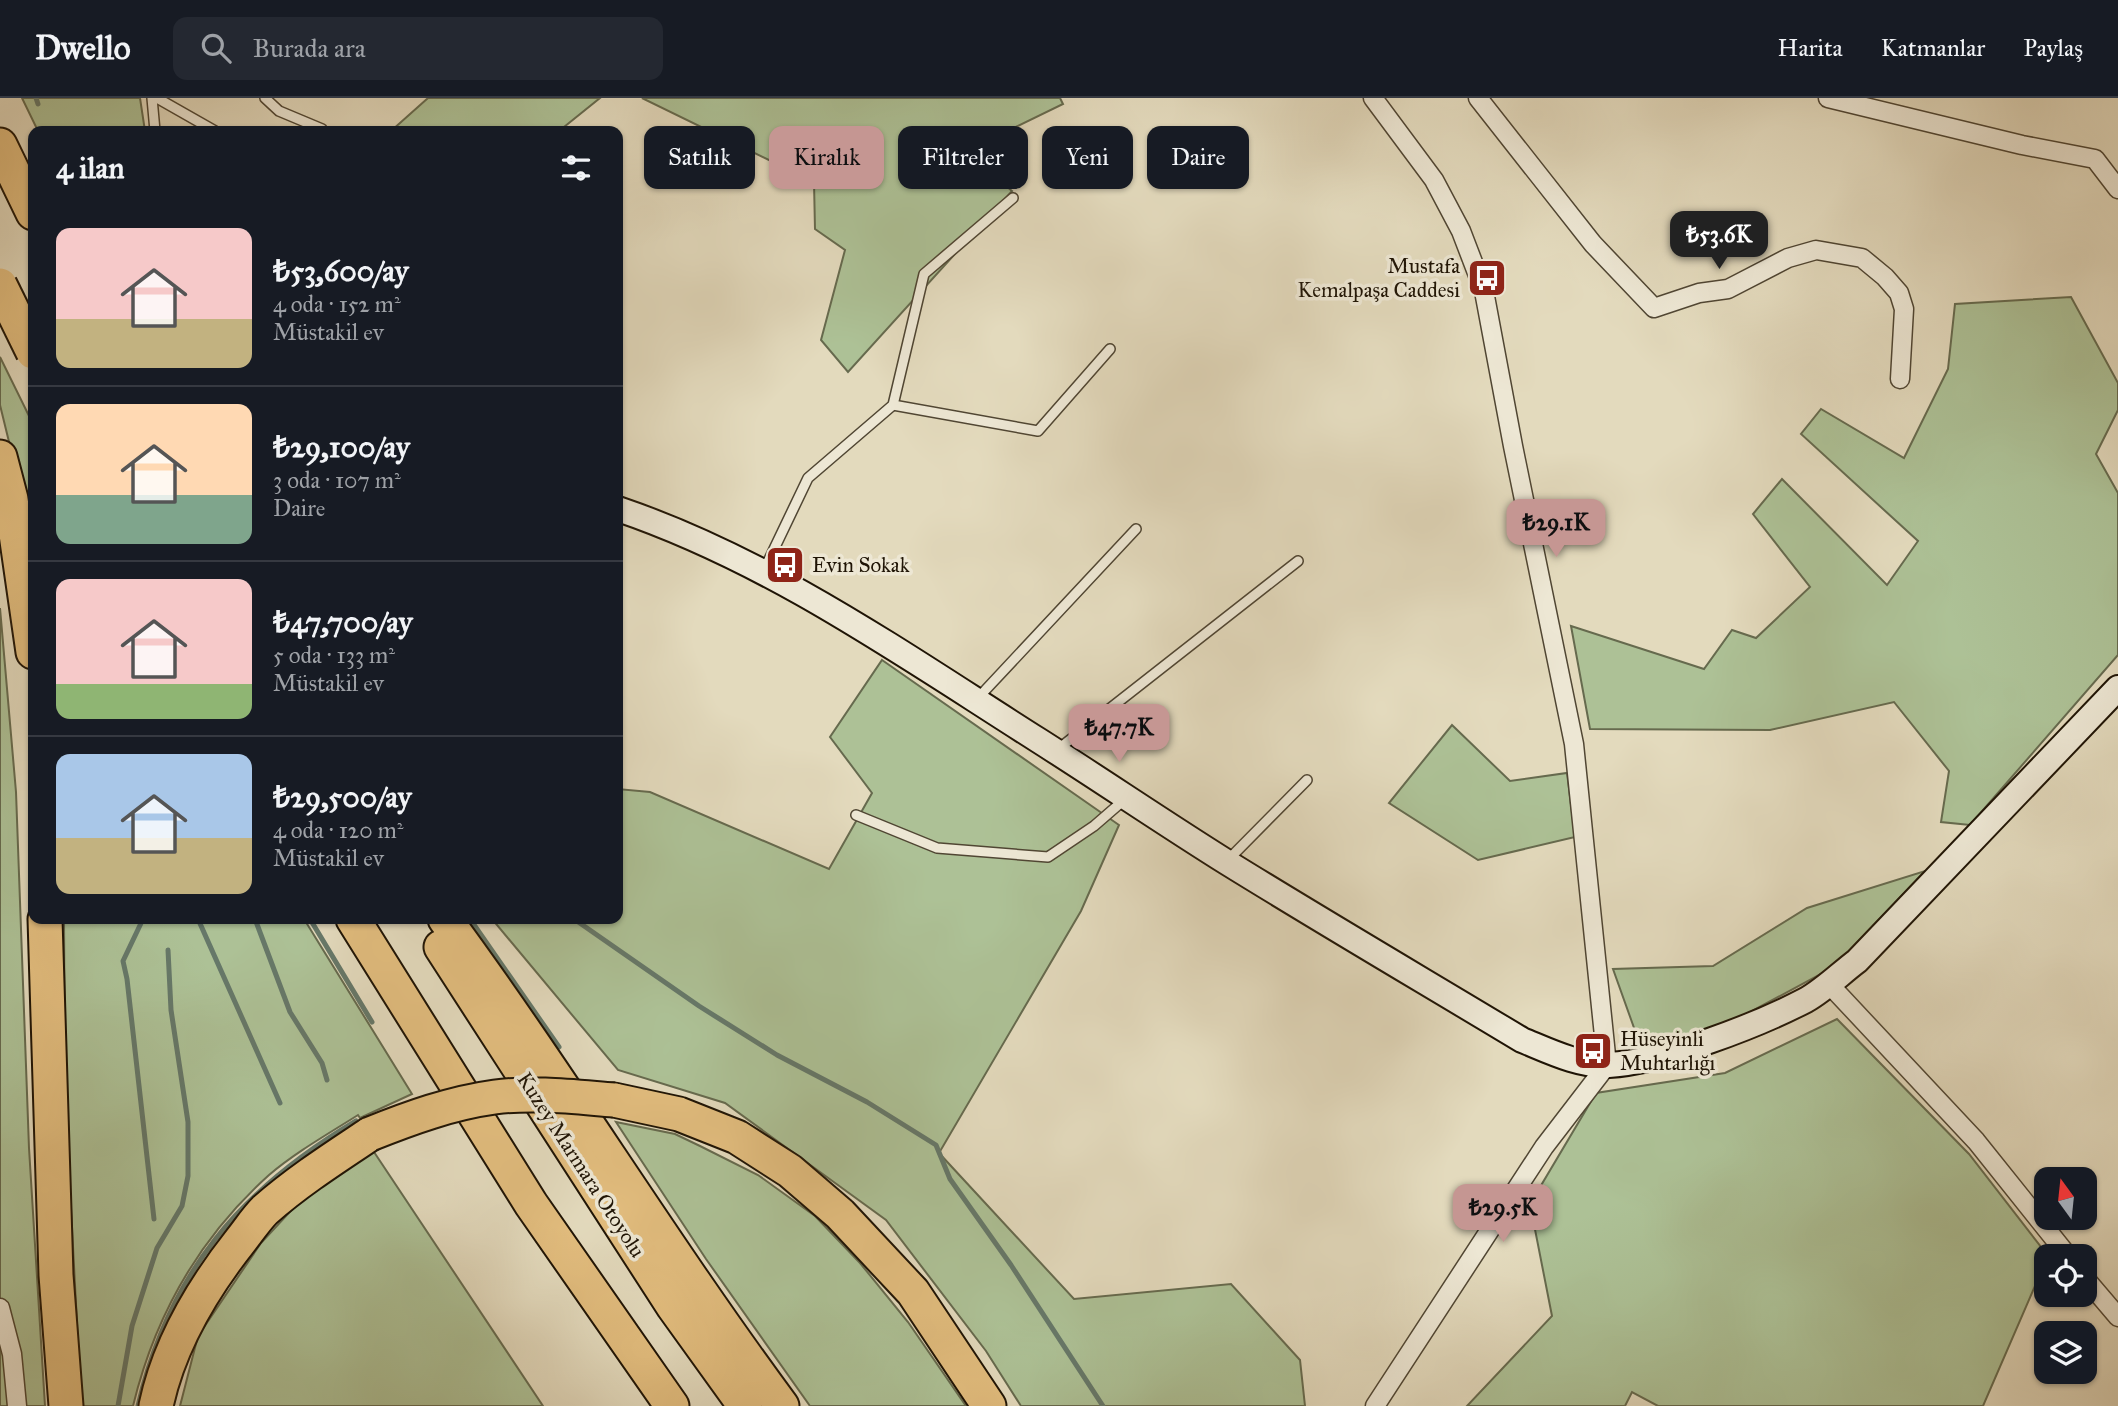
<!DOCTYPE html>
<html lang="tr">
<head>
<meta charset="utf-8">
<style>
	body { margin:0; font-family:"IM FELL Great Primer",serif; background:#242831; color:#f1f3f6; height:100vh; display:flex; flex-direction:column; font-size:26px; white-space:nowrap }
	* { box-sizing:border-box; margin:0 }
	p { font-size:23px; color:#9ea1a6 }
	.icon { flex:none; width:38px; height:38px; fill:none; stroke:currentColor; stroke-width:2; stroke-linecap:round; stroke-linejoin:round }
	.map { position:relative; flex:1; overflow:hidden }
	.panel { position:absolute; left:28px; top:28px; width:595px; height:798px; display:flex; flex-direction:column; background:#171b24; border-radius:14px; box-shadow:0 2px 5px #0004 }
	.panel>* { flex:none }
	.banner { position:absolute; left:644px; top:28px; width:665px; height:63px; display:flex; gap:14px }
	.needle { width:46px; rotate:345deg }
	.tools { position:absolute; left:2034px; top:1069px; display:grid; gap:14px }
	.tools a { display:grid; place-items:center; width:63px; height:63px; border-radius:14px; background:#171b24; box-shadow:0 2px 5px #0004; font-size:35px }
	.price { position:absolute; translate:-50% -60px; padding:0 16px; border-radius:14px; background:#c59692; color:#111; font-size:23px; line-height:46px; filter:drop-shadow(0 2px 4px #0008) }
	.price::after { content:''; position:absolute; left:50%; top:42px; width:21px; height:16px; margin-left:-10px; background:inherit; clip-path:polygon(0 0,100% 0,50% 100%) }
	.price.current { background:#222; color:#fff }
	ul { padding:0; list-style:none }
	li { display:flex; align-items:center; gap:21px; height:175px; padding:0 28px }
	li+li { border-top:2px solid #363941 }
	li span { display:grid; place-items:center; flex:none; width:196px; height:140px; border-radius:14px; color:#555 }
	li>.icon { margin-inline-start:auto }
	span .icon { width:84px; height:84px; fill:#fffc; stroke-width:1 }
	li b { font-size:30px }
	h2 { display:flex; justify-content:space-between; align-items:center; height:84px; padding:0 28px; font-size:30px }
	.chip { padding:0 24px; border-radius:14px; background:#171b24; box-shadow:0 2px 5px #0004; font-size:24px; line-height:63px }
	.chip.current { background:#c59692; color:#111 }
	header { display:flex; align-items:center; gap:42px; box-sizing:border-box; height:98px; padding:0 35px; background:#171b24; border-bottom:2px solid #363941 }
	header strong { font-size:33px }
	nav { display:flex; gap:38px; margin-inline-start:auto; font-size:24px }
	.search { width:490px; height:63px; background:#242831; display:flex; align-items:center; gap:18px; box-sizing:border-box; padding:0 24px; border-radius:14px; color:#9ea1a6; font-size:26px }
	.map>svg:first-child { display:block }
</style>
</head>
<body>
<header>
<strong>Dwello</strong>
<div class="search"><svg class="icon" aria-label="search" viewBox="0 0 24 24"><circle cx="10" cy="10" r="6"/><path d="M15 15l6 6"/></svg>Burada ara</div>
<nav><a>Harita</a><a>Katmanlar</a><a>Paylaş</a></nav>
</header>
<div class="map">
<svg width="2118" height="1308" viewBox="0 0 2118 1308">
	<rect width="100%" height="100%" fill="#e3dabd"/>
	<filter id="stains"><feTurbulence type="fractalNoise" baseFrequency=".00286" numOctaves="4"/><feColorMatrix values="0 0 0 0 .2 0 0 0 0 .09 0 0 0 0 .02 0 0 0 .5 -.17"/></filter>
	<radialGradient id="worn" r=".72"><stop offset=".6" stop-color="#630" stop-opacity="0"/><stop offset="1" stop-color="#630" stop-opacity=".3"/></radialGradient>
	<g fill="#adc196" stroke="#666a4e" stroke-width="2">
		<path d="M22,0h118l5,33h-107z"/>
		<path d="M428,0h172l-41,33h-168z"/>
		<path d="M642,0h418l3,6 -97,47 46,40 -164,181 -27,-32 24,-90 -30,-21 -1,-47z"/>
		<path d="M2071,199l47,86v27l-22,44 22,39v162l-148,170 -29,-3 8,-51 -55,-69 -124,28 -180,-1 -19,-103 133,43 28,-39 24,8 54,-51 -57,-73 29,-35 105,106 31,-44 -117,-107 20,-25 83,49 44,-89 7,-65z"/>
		<path d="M0,259l33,67v137l-12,-70 -21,-86z"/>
		<path d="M0,510l16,184 13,356 16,258h-45z"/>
		<path d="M882,562l237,165 -38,86 -142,242 135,146 157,-15 69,76 5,46h-284l-35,-55 -100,-131 -161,-117 -107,-33 -126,-151h126v-130l32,3 179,77 43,-76 -42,-56z"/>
		<path d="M1452,627l58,56 57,-8 8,64 -97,23 -89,-57z"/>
		<path d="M1925,773l-91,96 -151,81 -45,-9 -25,-70 100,-3 94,-58z"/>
		<path d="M64,821h240l108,175 -52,24 -2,-3c-30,19 -62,37 -89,60 -70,63 -114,140 -136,231h-51l-1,-6 -16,-307z"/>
		<path d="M1837,921l132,135 79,102 -65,150h-325l-26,-14 -7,14h-158l85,-90 -22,-112 66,-111 129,-20z"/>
		<path d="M616,1024l59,12 25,12 58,29 57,41 45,47 48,59 58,84h-156l-104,-147z"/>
		<path d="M374,1054l169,254h-363l18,-70 63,-93 37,-40 51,-37z"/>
	</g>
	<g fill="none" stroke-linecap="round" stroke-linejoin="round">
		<g stroke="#667869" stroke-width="5">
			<path d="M36,0l2,6"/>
			<path d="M143,821l-20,42 4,18 27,240"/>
			<path d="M198,821l82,184"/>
			<path d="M255,821l35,93 32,51 5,17"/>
			<path d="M310,821l62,103"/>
			<path d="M470,821l89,128"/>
			<path d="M574,821l125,87 78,49 90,47 69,43 14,34 61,86 92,141"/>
			<path d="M118,1308l14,-80 25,-78 25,-42 6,-30v-54l-17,-112 -3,-60"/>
			<path d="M138,1308c31,-133 102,-216 218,-285"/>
		</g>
		<g stroke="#504633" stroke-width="12">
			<g id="lane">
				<path d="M152,0l3,33"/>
				<path d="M157,0l58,33"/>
				<path d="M265,0l14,13 43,18"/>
				<path d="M893,307l145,26 72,-82"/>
				<path d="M764,472l44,-92 85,-73 31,-131 89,-76"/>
				<path d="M977,601l159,-170"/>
				<path d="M1057,652l241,-189"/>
				<path d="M856,717l81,33 111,9 46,-31 30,-26"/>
				<path d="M1227,763l80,-81"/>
			</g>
		</g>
		<g stroke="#504633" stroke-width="21">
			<g id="street">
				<path d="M1373,0l61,82 27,51 23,60 29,155 61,298 33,321 -63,82 -169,259"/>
				<path d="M1478,0l115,146 61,64 45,-15 29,-4 60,-31 28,-8 46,8 23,19 14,16 5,16 -4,70"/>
				<path d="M1828,0l194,47 73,14 23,30"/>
				<path d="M1828,885l148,158 92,115"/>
				<path d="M2084,1179l34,40"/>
				<path d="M0,1210l12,46 5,52"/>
			</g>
		</g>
		<g stroke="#1f1405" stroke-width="28">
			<path id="secondary" d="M618,411c153,52 284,145 420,231 63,40 126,83 190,123 97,60 196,118 294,177 27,11 57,26 87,25 54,-3 149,-40 197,-65 18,-10 35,-27 51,-39l261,-273"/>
		</g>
		<g stroke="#1f1405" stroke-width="37">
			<g id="highway">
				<path d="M0,47l33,68"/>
				<path d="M0,359l11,42 22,153"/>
				<path d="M45,821l11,356 10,131"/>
				<path d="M353,821l178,285 141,202"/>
				<path d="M445,821c117,159 219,328 337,487"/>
				<path d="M441,849l232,359 72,100"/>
				<path d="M614,1002l65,14 58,23 53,34 50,43 73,78 76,114"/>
				<path d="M156,1308c13,-62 47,-118 85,-166 8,-10 15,-21 24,-30 33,-29 69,-52 105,-76"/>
			</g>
		</g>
		<use href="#lane" stroke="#ede7d4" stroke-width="9"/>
		<use href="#street" stroke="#ede7d4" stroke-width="18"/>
		<use href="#secondary" stroke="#ede7d4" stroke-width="24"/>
		<use href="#highway" stroke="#e2bd7e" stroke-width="33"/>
		<g stroke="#1f1405" stroke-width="37" stroke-linecap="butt">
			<g id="highway-bridge">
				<path d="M0,187l33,67"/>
				<path d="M370,1036c40,-16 81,-31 125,-37 39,-5 80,0 119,3"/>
			</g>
		</g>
		<use href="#highway-bridge" stroke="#e2bd7e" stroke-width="33"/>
	</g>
	<defs>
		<g id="bus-square" transform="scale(2.0125)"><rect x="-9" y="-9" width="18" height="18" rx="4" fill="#8f2418" stroke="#ede7d4"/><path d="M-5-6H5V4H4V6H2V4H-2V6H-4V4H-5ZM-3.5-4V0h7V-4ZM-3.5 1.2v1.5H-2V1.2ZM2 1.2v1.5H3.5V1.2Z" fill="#fff"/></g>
	</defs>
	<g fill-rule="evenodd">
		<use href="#bus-square" x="1487" y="180"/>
		<use href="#bus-square" x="785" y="467"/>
		<use href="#bus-square" x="1593" y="953"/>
	</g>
	<g text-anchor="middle" stroke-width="7" stroke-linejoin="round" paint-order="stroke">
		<g font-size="21" fill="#1f1405" stroke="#ede7d4" text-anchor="start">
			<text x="1460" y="175" text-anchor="end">Mustafa<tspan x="1460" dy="24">Kemalpaşa Caddesi</tspan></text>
			<text x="812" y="474">Evin Sokak</text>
			<text x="1620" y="948">Hüseyinli<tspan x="1620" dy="24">Muhtarlığı</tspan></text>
		</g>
		<g font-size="21" fill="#1f1405" stroke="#ede7d4">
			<text transform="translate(581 1067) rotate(57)" y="7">Kuzey Marmara Otoyolu</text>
		</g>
	</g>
	<rect width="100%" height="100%" filter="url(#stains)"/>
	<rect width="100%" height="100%" fill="url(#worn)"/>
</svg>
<div class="tools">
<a><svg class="needle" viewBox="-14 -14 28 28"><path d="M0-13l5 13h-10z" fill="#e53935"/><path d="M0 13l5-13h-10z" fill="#9ea1a6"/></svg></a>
<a><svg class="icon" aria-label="locate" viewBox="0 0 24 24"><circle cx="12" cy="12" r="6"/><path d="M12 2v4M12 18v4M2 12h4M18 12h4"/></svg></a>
<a><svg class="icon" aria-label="layers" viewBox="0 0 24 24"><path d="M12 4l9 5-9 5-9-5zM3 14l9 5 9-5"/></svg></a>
</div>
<b class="price current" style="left:1719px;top:173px">₺53.6K</b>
<b class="price" style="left:1556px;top:461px">₺29.1K</b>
<b class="price" style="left:1119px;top:666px">₺47.7K</b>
<b class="price" style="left:1503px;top:1146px">₺29.5K</b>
<div class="banner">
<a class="chip">Satılık</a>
<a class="chip current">Kiralık</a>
<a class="chip">Filtreler</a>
<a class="chip">Yeni</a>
<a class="chip">Daire</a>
</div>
<section class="panel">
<h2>4 ilan<svg class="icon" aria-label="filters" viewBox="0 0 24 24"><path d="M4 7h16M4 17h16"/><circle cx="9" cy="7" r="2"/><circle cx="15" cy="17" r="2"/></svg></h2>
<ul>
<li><span style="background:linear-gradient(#f6c9c9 65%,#c2b280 0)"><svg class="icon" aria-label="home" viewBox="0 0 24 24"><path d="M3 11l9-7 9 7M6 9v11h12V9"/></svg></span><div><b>₺53,600/ay</b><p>4 oda · 152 m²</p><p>Müstakil ev</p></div></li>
<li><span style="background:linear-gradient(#ffd9b3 65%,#7fa58c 0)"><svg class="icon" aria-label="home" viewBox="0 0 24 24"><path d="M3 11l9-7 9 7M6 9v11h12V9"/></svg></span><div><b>₺29,100/ay</b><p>3 oda · 107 m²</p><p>Daire</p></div></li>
<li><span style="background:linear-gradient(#f6c9c9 75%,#8fb573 0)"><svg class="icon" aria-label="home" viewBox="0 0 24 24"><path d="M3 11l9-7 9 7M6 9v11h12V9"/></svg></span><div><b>₺47,700/ay</b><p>5 oda · 133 m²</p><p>Müstakil ev</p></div></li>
<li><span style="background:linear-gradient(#a9c7e8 60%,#c2b280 0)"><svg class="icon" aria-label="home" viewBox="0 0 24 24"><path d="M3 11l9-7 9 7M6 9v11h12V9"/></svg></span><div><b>₺29,500/ay</b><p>4 oda · 120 m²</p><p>Müstakil ev</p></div></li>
</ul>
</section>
</div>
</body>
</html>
